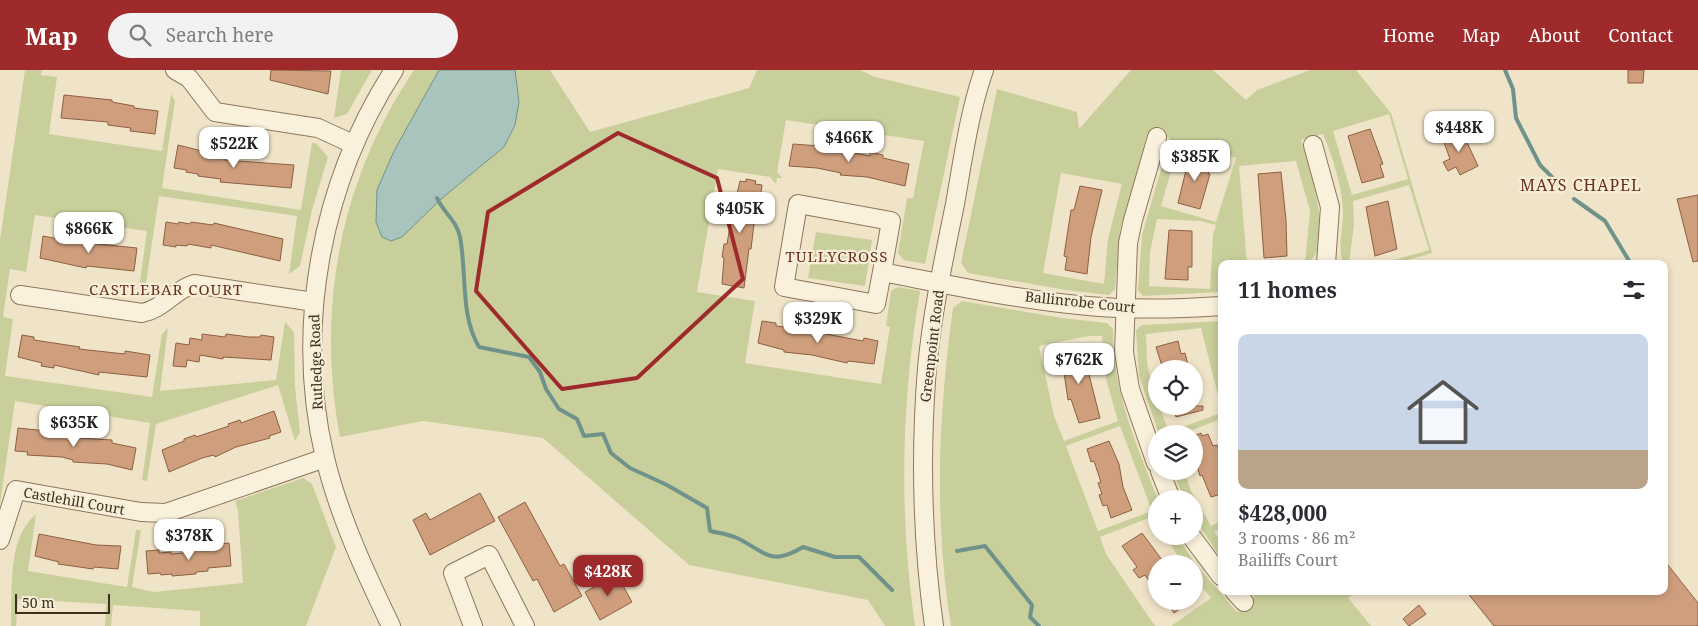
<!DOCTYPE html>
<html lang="en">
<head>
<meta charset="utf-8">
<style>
	body { margin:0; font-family:"Noto Serif",serif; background:#f2f2f3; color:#2b2b33; height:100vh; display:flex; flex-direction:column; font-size:19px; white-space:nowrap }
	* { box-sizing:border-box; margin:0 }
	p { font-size:16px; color:#7c7c81 }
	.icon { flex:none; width:28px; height:28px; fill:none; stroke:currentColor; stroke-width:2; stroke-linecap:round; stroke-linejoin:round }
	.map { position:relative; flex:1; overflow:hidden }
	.drawer { position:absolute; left:1218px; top:190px; width:450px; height:335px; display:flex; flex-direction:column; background:#fff; border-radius:10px; box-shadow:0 2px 8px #0003 }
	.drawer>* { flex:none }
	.controls { position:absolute; left:1148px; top:290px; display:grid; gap:10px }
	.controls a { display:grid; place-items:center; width:55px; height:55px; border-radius:50%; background:#fff; box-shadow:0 2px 8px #0003; font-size:25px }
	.scale { position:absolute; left:15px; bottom:12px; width:95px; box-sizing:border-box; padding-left:5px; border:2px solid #3d2e20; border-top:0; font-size:14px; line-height:18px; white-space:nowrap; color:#3d2e20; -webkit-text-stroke:4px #f7eed8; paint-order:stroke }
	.price { position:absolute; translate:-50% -42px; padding:0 11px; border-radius:10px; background:#fff; color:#222; font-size:16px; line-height:32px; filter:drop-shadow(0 1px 2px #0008) }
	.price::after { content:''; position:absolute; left:50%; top:30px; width:15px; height:11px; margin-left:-8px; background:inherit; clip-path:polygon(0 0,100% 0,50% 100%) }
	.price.active { background:#9e2a2b; color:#fff }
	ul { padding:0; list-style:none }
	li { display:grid; align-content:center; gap:10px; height:265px; padding:0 20px }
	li+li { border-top:1px solid #e1e1e2 }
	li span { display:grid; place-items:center; height:155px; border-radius:10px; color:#555 }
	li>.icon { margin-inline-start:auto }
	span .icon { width:90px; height:90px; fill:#fffc; stroke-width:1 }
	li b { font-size:21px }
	h2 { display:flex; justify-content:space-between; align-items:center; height:60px; padding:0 20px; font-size:21px }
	header { display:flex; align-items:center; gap:30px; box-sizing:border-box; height:70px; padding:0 25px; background:#9e2a2b; color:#fff }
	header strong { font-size:24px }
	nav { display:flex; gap:28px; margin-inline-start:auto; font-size:18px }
	.search { width:350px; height:45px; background:#f2f2f3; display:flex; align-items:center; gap:12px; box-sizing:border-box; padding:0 18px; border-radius:28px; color:#7c7c81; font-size:19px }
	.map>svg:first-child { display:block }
</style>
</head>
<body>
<header>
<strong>Map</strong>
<div class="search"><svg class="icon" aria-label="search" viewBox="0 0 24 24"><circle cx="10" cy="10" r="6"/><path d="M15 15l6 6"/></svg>Search here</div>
<nav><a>Home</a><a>Map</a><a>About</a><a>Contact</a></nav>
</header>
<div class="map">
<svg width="1698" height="556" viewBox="0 0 1698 556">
	<rect width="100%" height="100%" fill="#f0e4c8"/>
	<g fill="#c9cf9b" fill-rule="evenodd">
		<path d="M25,0h17l-1,5 16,2 -8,57 113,17 9,-57 4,7 -13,87 139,22 11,-67h4l12,14 -16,53 -12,56 -11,8 8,-58 -138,-20 -13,88 -7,4 8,-57 -112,-16 -9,57 -16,-3 -7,48 10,2 -8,57 147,21 10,-63 6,-6 -8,63 116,-11 9,-58 9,10 1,55 5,45 -5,9 -17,-56 -122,39 -9,57 -5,-1 8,-57 -135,-22 -15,103v-264z"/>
		<path d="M341,0h31l-25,44 -13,4z"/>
		<path d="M414,0h136l40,62 159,-44 8,-18h103l15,7 85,20 -35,167 -21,-4 -6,-7 9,-55h6l11,-57 -138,-21 -9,52 5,6h-5l-1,6 -6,-7 -52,-8 -21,123 58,9 -10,62 136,21 9,-57 -4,-1 5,-35 7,-4 22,4c-19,111 -21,224 -5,335h-30l-17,-26 -179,-35 -146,-127 -120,-17 -83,16c-24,-130 0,-257 74,-367z"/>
		<path d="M1131,0h82l33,30 11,-10 53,-20h46l35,43 41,140 -38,11h-13l48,-14 -20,-65 -56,16 1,23 -5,40h-5c-8,-17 0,-36 -1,-54 -1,-25 -11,-54 -20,-76l-22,6c7,24 42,124 -4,124l8,-1 5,-52 -14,-50 -57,5 8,98h-26v28l-78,4 -5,-6 4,-55 28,-97 -22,-6 -28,98 -5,59 -6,6 -43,-5 -98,-17 -7,-10 36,-174 80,23 2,17zM1389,44l19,65 -56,16 -19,-64zM1180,71l56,17 -20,64 -55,-16zM1061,103l61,11 -14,55 -4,45 -61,-11zM1157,149l44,2 15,4 -3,10 -3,54 -61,-3 1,-34z"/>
		<path d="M816,162l56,8 -7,46 -57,-8z"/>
		<path d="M962,231l100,17 45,5 6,6c-1,60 23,115 45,170h-2v20l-2,-3 -54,21 6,17 49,72h-204c-17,-109 -13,-208 2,-318zM1089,266h13l4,43 12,42 -54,20 -10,-25 -15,-70zM1120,356l32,85 -54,20 -32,-85z"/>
		<path d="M1221,251v86l-20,-79 -55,6 1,28 9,44h3l10,26 52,-19v6l-39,15h-23l-20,-58 -3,-46 6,-5z"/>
		<path d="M1173,401h11l7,20 20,35 10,-5v7l-7,4 7,10v16l-27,-40v-19h-10z"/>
		<path d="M303,408l9,6 24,63 -30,79h-106v-15l-87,-6 -2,21h-6l1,-22 -88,-5 -2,27h-5c2,-37 -5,-86 25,-112l-8,57 99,16 9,-57h5l-9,57 22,5 89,-9 -5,-72 -3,-10z"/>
		<path d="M1165,466h12l17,26 43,50 17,-15 -5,-6h108l-9,7 23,28h-200l40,-28 -17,-20v-14h-11z"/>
	</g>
	<path fill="#a9c4bc" stroke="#6f938a" d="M439,0h76l4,32 -4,23 -11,22 -63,52 -39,38 -11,4 -9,-4 -6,-15 1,-32 17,-39z"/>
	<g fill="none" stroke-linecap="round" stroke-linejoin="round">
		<g stroke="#6f938a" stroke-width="4">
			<path d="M1505,0l8,19 3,29 24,47 19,19"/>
			<path d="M437,128c6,14 20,23 23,39 7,37 0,78 19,110l50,10 11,15 6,17 13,20 18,10 7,17 19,-2 8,19 19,15 37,17 40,23 3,23c9,2 19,3 27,7 29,14 33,29 66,9l32,10h24l33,33"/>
			<path d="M1574,129l31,22 26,43"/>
			<path d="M957,481l28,-5 47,59 -2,12 9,9"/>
		</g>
	</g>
	<g fill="#cf9f7d" stroke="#8d5f41">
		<path d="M271,0l60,1 -3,23 -58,-14z"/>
		<path d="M1628,0h16l-1,13h-15z"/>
		<path d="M64,25l48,5v2l22,4v2l24,3 -3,23 -25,-3 1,-3 -23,-3v-3l-47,-4z"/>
		<path d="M1370,59l13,35 -3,1 4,12 -22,6 -14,-47z"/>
		<path d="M1458,60l9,3 -2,5 13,28 -18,9 -4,-8 -8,4 -5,-9 7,-3 -8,-22z"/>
		<path d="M820,73l25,8 25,5v-4l13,3v3l26,6 -4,22 -38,-9 -27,-2 1,-2 -24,-5 -28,-2 4,-22 27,2z"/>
		<path d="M178,75l24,6v3l23,3 -1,3 70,5 -3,23 -71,-6 1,-3 -23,-3v-2l-12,-2 1,-2 -13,-2z"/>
		<path d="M1190,84l22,7 -4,13h2l-10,35 -22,-6z"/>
		<path d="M1281,102l5,48 1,36 -23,2 -6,-84z"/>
		<path d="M746,109l10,2 -1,3 7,1 -2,14h-3l-6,50h-2l-5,39 -22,-4 2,-26 -2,-1 2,-13h3l4,-24h-3l2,-13h4l6,-26 6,1z"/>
		<path d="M1080,116l22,4 -11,47 -4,37 -22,-4 2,-13 -3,-1 7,-46h3z"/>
		<path d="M1698,125v66l-5,1 -16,-63z"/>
		<path d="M1388,131l9,48 -22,7 -9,-49z"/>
		<path d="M166,152l12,2 1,-2 11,2 1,-2 22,3 1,-2 69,16 -3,22 -69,-16v3l-23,-4 -1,2 -11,-1v2l-13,-2z"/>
		<path d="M1169,160l23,1v36h-4v13l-23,-1z"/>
		<path d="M43,166l46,9v-2l48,5 -3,23 -47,-5 -1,2 -46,-10z"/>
		<path d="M762,251l14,2v3l50,6v2l37,7 1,-3 14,3 -4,23 -26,-3 -1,2 -35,-8 -28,-3v-2l-26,-7z"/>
		<path d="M202,264l23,3 1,-3 23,3h11l1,-2 13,2 -3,23 -48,-3v2l-23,-4 -1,7 -12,-2 -1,7 -13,-1 3,-23 13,2 1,-7 12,2z"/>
		<path d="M22,265l12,2v3l46,7 -1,2 46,5v-3l25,4 -3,22 -48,-5v3l-45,-10v3l-13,-2 1,-3 -24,-6z"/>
		<path d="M1178,271l3,13 4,-1 3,12h-3l1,4h-23l-7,-22z"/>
		<path d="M1082,277l18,71 -21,5 -8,-24 -3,1 -7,-48z"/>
		<path d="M1173,336h30v4l-27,7z"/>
		<path d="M274,341l7,21 -12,4 1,2 -34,9 -21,10 -1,-2 -12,3 -33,14 -7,-22 22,-9v-2l11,-4 1,2 33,-11 -1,-2 12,-4 1,3z"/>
		<path d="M18,358l48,5v3l12,2 34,2v3l24,5 -4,22 -25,-6 -34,-2v-2l-11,-3 -35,-2 1,-3 -13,-1z"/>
		<path d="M1201,363l1,3 6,-2 5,12 4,-1 4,11 -3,1 3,9v28l-10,3 -9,-22 -2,1 -6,-20v-20z"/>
		<path d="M1109,371l10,23 4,23 9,23 -21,8 -4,-13 -4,1 -4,-11 3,-1 -4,-11 3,-1 -7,-21 -3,1 -4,-13z"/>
		<path d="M480,423l15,28 -65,34 -17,-35 13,-7 4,7z"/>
		<path d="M525,432l35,64 4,-2 18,32 -28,16 -17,-33 -4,2 -35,-64z"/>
		<path d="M1142,463l23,31h-9v27l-11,-16 -6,3 -6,-8 4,-3 -15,-21z"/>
		<path d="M39,464l57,11 25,1 -3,23 -24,-2 -1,2 -35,-5 1,-2 -24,-6z"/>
		<path d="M229,473l2,23 -23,2v3l-12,1v2l-24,2v-2l-11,1 -1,-2 -12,1 -2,-23 13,-1v3l12,-1v2l23,-2 -1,-2 12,-1v-3z"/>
		<path d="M1664,490l34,43v23h-204l-28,-35h198z"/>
		<path d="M617,505l15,27 -32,18 -15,-28z"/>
		<path d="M1166,531h25l-17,12z"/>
		<path d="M1419,535l7,9 -17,12 -6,-7z"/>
	</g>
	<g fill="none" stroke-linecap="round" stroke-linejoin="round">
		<g stroke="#8d765c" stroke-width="20">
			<g id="minor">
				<path d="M175,0l14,8 26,34 103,16 35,16"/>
				<path d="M1313,75l17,62 -4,57"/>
				<path d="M882,202l-6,32 -92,-17 14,-83 93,17 -9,51c68,13 137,28 206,34 45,4 89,3 133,0"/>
				<path d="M20,225l122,18c21,-4 32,-23 52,-29l120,18"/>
				<path d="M1156,393l-26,-74 -6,-37 4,-109 5,-23 24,-83"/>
				<path d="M1160,401l11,28"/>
				<path d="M1191,466l30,40"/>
				<path d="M0,470l16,-50 125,22 25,1 159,-55"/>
				<path d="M1234,521l10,11"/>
				<path d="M391,556c-26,-54 -52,-110 -66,-168 -31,-131 -4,-275 69,-388"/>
				<path d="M473,556l-20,-53 36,-18 36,71"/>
				<path d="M934,556c-12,-86 -14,-171 -7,-258 5,-55 17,-110 28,-164 8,-45 14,-91 29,-134"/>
			</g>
		</g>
		<use href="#minor" stroke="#faf1dc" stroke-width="18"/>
	</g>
	<path fill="none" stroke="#9e2a2b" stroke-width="4" stroke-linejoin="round" d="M618,63l99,45 26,101 -106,99 -75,11 -86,-98 12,-79z"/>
	<g text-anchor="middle" stroke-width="4.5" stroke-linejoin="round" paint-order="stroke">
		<g font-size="14" fill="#3d2e20" stroke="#f7eed8">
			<text transform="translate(1080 232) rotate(6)" y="5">Ballinrobe Court</text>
			<text transform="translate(932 276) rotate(-83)" y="5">Greenpoint Road</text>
			<text transform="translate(316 292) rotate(-92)" y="5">Rutledge Road</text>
			<text transform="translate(74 431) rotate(10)" y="5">Castlehill Court</text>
		</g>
		<g font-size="15" letter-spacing="1" fill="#6b2e1e" stroke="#f7eed8">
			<text x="837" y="192">TULLYCROSS</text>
			<text x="166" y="225">CASTLEBAR COURT</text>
		</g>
		<g font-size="16" letter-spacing="1" fill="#6b2e1e" stroke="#f7eed8">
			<text x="1581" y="121">MAYS CHAPEL</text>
		</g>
	</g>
</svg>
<div class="controls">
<a><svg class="icon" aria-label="locate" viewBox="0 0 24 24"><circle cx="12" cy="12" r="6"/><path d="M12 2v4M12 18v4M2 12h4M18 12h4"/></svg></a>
<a><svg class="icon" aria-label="layers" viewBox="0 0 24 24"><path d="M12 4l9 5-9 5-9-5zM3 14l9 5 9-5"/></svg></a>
<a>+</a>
<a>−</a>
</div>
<div class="scale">50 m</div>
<b class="price" style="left:1459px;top:83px">$448K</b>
<b class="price" style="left:849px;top:93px">$466K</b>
<b class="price" style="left:234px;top:99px">$522K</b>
<b class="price" style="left:1195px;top:112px">$385K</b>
<b class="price" style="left:740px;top:164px">$405K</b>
<b class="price" style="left:89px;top:184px">$866K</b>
<b class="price" style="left:818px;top:274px">$329K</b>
<b class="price" style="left:1079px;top:315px">$762K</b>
<b class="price" style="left:74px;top:378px">$635K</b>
<b class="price" style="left:189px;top:491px">$378K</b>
<b class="price active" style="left:608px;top:527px">$428K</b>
<section class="drawer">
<h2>11 homes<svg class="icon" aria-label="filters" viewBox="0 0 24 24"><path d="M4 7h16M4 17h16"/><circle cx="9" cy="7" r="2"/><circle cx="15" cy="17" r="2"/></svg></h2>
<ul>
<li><span style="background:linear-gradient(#c9d6e8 75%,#b9a48a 0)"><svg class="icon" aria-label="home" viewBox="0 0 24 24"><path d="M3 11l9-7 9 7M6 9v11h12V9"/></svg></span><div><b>$428,000</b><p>3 rooms · 86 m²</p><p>Bailiffs Court</p></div></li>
</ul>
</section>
</div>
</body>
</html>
